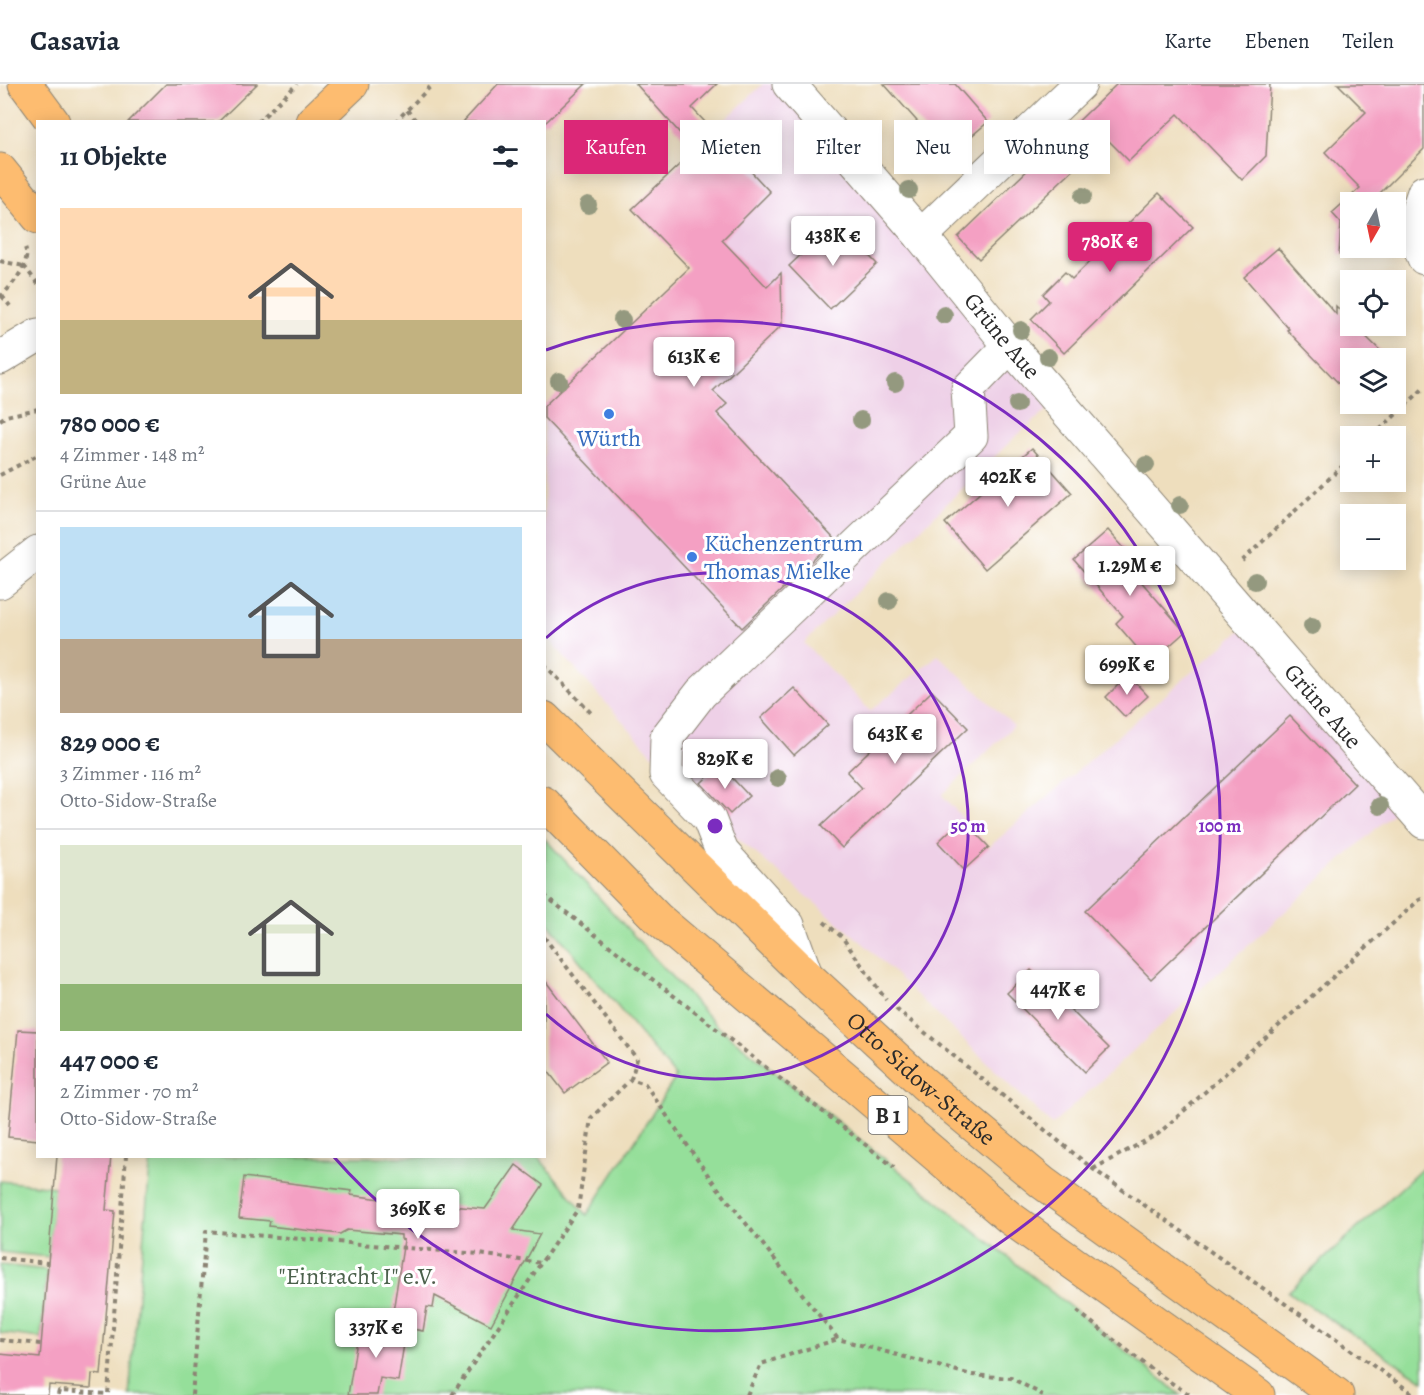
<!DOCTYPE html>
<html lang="de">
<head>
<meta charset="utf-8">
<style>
	body { margin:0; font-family:Alegreya,serif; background:#f2f2f3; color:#1f2937; height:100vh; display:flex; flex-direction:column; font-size:22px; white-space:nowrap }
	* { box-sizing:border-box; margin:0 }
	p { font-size:20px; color:#747a83 }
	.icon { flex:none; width:33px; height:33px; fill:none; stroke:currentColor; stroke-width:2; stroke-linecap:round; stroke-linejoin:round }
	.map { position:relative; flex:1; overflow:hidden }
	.panel { position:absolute; left:36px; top:36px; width:510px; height:1038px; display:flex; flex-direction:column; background:#fff; border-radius:0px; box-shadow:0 3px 15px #0003 }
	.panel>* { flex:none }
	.hud { position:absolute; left:564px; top:36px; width:570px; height:54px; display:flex; gap:12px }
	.needle { width:39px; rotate:189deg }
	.buttons { position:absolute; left:1340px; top:108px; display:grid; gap:12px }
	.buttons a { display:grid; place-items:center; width:66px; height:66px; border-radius:0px; background:#fff; box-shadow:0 3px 15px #0003; font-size:30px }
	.price { position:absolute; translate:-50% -51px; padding:0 14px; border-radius:6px; background:#fff; color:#222; font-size:20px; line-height:39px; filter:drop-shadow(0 2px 3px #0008) }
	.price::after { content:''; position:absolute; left:50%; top:36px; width:18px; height:14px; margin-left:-9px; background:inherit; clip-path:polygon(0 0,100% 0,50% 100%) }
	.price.active { background:#db2777; color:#fff }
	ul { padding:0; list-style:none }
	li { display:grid; align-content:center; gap:12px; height:318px; padding:0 24px }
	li+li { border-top:2px solid #e0e1e3 }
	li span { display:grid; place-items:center; height:186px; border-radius:0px; color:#555 }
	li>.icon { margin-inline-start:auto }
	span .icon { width:108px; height:108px; fill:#fffc; stroke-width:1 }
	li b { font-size:26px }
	h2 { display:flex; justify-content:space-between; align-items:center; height:72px; padding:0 24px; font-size:26px }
	.tag { padding:0 21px; border-radius:0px; background:#fff; box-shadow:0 3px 15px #0003; font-size:21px; line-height:54px }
	.tag.active { background:#db2777; color:#fff }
	header { display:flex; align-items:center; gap:36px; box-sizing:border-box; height:84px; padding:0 30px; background:#fff; border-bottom:2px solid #e0e1e3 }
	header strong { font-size:28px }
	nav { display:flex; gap:33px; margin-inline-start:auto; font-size:21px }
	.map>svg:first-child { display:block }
</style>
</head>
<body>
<header>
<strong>Casavia</strong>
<nav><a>Karte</a><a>Ebenen</a><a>Teilen</a></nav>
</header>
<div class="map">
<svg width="1424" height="1311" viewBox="0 0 1424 1311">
	<rect width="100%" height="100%" fill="#fff"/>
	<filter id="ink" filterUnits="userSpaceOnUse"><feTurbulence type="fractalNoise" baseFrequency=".0167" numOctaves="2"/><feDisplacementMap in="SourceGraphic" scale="12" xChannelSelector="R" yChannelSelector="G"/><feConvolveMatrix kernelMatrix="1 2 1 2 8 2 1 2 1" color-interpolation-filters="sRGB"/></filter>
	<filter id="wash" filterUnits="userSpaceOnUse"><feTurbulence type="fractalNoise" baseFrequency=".008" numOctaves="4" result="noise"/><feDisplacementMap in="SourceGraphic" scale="24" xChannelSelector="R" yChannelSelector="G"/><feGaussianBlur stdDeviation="1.35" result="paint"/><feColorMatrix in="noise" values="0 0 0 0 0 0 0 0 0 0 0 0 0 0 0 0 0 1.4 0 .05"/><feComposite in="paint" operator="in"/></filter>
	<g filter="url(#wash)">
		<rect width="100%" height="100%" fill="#eedebd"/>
		<path fill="#eed0e7" d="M763,0h25l270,317 -45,38 -209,204 66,68 68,-56 76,71 -72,69 47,52 261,-225 155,180 -353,323 -187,-180 -168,-141 -152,-169 -1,-229 145,-138 -57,-59z"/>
		<g fill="#95df9a" stroke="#608562" stroke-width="1.5">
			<path d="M545,755l171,186 465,370h-1052l22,-238h387l49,58 89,-138 -131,-158z"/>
			<path d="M1424,1083v214l-136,-89z"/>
			<path d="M0,1097l55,6 -6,70 -49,-5z"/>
			<path d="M0,1181l47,5 -6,68 -41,-5z"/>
		</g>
		<g id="blocks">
			<g fill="#f4a0c3">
				<path d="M166,0h91l-39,38h-90z"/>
				<path d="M498,0h88l-40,38h-83z"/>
				<path d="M636,0h81l-25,24 78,84 -48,48 45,47 14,-14 1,52 -69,66 14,13 -10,9 118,126 -93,89 -198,-210v-12l145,-138 -57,-59 63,-59z"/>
				<path d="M884,0h71l33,38 -40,34z"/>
				<path d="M1117,0h153l-4,72 -24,24 -64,-66 -49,47 -23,-23 -127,121 -21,-22z"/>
				<path d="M1338,0h86v65l-53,53h-21v46h17l-1,8 -27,-2 2,-31 -9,-10 28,-25 -35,-36 41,-40z"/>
				<path d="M1159,109l34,34 -129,126 -33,-34 18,-18 -6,-7 22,-22 7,7z"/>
				<path d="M844,146l33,34 -47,45 -41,-43 33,-31 8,8z"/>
				<path d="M1278,164l58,66v-8l14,14v6h5l33,32h-38v37l-63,-65 2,-1 -45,-52z"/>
				<path d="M1032,364l40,45 -87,76 -40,-46z"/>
				<path d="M1108,446l31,35 -7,6 53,61 -35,31 -34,-40 7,-7 -49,-56z"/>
				<path d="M1128,591l20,21 -23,21 -19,-20z"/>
				<path d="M794,604l34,37 -34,30 -33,-37z"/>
				<path d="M932,607l36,37 -126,120 -21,-22 41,-38 -15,-16z"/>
				<path d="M1290,632l65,68 -204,195 -66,-68z"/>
				<path d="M720,681l29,31 -19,18 -29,-31z"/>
				<path d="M962,735l27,28 -25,23 -26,-28z"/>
				<path d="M1031,886l78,78 -24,24 -78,-79z"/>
				<path d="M544,895l63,83 -42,31 -21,-27z"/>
				<path d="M18,946l20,1v109l-30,-3z"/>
				<path d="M57,1072h54l-5,54 9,1 -14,164 -9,-1 -1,14 -42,-3 -1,10h-48v-41l40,4z"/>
				<path d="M516,1081l27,20 -30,45 27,4 -49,91 -56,-29 -2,12 -6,-1 -4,24 -32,-6 13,-85 -3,-1v-4l-54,-5 -7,4 -71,-8 1,-5 -31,-3 5,-41 108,14 -1,4 53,7 81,7z"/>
				<path d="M360,1239l46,9 -8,49 -18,-3 -3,17h-29z"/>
			</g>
		</g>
	</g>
	<g filter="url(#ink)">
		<use href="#blocks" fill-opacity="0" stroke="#8c8474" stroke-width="1.5"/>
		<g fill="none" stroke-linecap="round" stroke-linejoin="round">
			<g stroke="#8c8474" stroke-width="35">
				<g id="minor">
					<path id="s1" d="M789,0l132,152 89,110 414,476"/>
					<path d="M1424,108l-12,35 12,31"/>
					<path d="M921,152l159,-152"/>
					<path d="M0,274l38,-23"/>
					<path d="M0,498l38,-30"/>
					<path d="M806,891l-18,-50 -66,-73 -13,-33 -43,-45 1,-37 34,-44 270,-257 -3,-47 42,-43"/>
				</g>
			</g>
			<g stroke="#8c8474" stroke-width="35">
				<g id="major">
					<path d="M25,0l28,38"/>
					<path d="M312,38l40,-38"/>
					<path d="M0,86l38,47"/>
					<path id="s2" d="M544,634l262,257 117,108 120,100 294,212"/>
					<path d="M544,719l113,115 353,300 248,177"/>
				</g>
			</g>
			<g stroke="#8c8474" stroke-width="4" stroke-dasharray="4.5 4.5" stroke-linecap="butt">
				<path d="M407,26l10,12"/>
				<path d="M258,38l39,-38"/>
				<path d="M395,38l38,-38"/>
				<path d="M0,177l24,5"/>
				<path d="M24,182l14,18"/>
				<path d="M2,212l8,10"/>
				<path d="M0,213c11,-10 32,-34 25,-49"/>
				<path d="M0,336l6,-4 32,-7"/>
				<path d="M1373,352l51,-48"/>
				<path d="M0,391l38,-20"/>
				<path d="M1242,477l108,-102"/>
				<path d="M544,580l47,49"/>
				<path d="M544,811l350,272"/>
				<path d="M824,838l18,15 44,63"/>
				<path d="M544,853l93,122 -6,20"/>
				<path d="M896,925l197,160 322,226"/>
				<path d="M1093,1085l65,-35 261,-234 5,-2"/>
				<path d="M0,1174l48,5"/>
				<path d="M1077,1227l78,61 35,23"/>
				<path d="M0,1256l41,4"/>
				<path d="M58,1311l1,-4 49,3 18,-238"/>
				<path d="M192,1311l14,-164 273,23 62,9 37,-54 13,-91 40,-39 14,5 65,94 128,161 134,36 39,3 32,17"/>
				<path d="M452,1311l89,-132"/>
				<path d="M747,1311l14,-31 77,-25"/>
			</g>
			<use href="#minor" stroke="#fff" stroke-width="33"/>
			<use href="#major" stroke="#fdbc6f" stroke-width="33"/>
		</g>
		<g fill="#94997f">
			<circle cx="616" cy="52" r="9"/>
			<circle cx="909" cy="106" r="9"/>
			<circle cx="1083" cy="112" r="9"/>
			<circle cx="588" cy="121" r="9"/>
			<circle cx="944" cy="231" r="9"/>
			<circle cx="622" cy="236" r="9"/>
			<circle cx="1021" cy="246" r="9"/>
			<circle cx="1048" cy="273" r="9"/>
			<circle cx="559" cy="297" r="9"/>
			<circle cx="895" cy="299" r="9"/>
			<circle cx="1017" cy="320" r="9"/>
			<circle cx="861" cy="336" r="9"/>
			<circle cx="1146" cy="381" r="9"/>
			<circle cx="1180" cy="421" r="9"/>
			<circle cx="1146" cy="477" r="9"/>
			<circle cx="1255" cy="497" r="9"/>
			<circle cx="889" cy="517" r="9"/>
			<circle cx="1312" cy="542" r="9"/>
			<circle cx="1115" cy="590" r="9"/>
			<circle cx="778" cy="694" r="9"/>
			<circle cx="1380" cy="722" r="9"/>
		</g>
	</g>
	<g fill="none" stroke="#7b2cbf" stroke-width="3">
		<path d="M546 554A253 253 0 1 1 546 930"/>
		<path d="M546 266A505 505 0 1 1 334 1073"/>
	</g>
	<g fill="#3f7fe0" stroke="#fff" stroke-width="2">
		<circle cx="609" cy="330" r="6"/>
		<circle cx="692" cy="473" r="6"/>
	</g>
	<g text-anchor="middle" stroke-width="6" stroke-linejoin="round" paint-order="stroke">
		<rect fill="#fff" stroke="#6b6b6b" stroke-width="1.5" x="868.5" y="1012" width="39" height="38" rx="4.5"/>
		<g font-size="22" font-weight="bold" fill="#2b2b2b">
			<text x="888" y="1039">B 1</text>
		</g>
		<g font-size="24" fill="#2b2b2b" stroke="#fff">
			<text dy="8" stroke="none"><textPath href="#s1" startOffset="330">Grüne Aue</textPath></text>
			<text dy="8" stroke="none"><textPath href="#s1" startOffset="820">Grüne Aue</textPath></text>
			<text dy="8" stroke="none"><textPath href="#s2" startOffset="522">Otto-Sidow-Straße</textPath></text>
		</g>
		<g font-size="24" fill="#366cbe" stroke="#fff">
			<text x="609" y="362">Würth</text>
			<text x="704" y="467" text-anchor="start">Küchenzentrum<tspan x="704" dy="28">Thomas Mielke</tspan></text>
		</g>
		<g font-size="24" fill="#4b614c" stroke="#fff">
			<text x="358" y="1200">"Eintracht I" e.V.</text>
		</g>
	</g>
	<circle cx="715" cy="742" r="9" fill="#7b2cbf" stroke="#fff" stroke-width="3"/>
	<g font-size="18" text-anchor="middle" font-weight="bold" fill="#7b2cbf" stroke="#fff" stroke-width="6" stroke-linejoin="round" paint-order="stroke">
		<text x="968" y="748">50 m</text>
		<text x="1220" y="748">100 m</text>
	</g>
</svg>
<div class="buttons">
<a><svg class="needle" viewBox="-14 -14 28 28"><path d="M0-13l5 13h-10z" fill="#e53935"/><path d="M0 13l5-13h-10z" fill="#747a83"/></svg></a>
<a><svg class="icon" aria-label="locate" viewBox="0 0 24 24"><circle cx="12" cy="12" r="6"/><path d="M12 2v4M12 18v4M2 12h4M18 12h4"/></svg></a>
<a><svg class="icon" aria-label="layers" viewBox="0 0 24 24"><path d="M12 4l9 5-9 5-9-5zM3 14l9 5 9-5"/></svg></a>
<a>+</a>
<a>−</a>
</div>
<b class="price" style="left:833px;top:183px">438K €</b>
<b class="price active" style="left:1110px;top:189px">780K €</b>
<b class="price" style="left:694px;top:304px">613K €</b>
<b class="price" style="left:1008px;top:424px">402K €</b>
<b class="price" style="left:1130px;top:513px">1.29M €</b>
<b class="price" style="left:1127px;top:612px">699K €</b>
<b class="price" style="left:895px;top:681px">643K €</b>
<b class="price" style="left:725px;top:706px">829K €</b>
<b class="price" style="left:1058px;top:937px">447K €</b>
<b class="price" style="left:418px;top:1156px">369K €</b>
<b class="price" style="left:376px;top:1275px">337K €</b>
<div class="hud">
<a class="tag active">Kaufen</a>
<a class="tag">Mieten</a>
<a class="tag">Filter</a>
<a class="tag">Neu</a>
<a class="tag">Wohnung</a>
</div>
<section class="panel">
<h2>11 Objekte<svg class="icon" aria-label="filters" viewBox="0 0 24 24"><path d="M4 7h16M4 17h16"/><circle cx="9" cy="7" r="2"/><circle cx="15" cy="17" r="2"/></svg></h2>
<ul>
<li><span style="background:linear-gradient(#ffd9b3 60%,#c2b280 0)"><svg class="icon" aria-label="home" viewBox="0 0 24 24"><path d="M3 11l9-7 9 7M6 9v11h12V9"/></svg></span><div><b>780 000 €</b><p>4 Zimmer · 148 m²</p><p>Grüne Aue</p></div></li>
<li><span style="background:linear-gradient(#bfe0f5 60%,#b9a48a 0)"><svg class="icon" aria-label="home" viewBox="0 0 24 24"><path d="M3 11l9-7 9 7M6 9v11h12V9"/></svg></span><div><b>829 000 €</b><p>3 Zimmer · 116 m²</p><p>Otto-Sidow-Straße</p></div></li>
<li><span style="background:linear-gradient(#dfe7d0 75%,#8fb573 0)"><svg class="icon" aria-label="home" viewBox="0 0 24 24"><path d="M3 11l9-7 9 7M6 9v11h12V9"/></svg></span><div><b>447 000 €</b><p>2 Zimmer · 70 m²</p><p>Otto-Sidow-Straße</p></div></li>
</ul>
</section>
</div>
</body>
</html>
